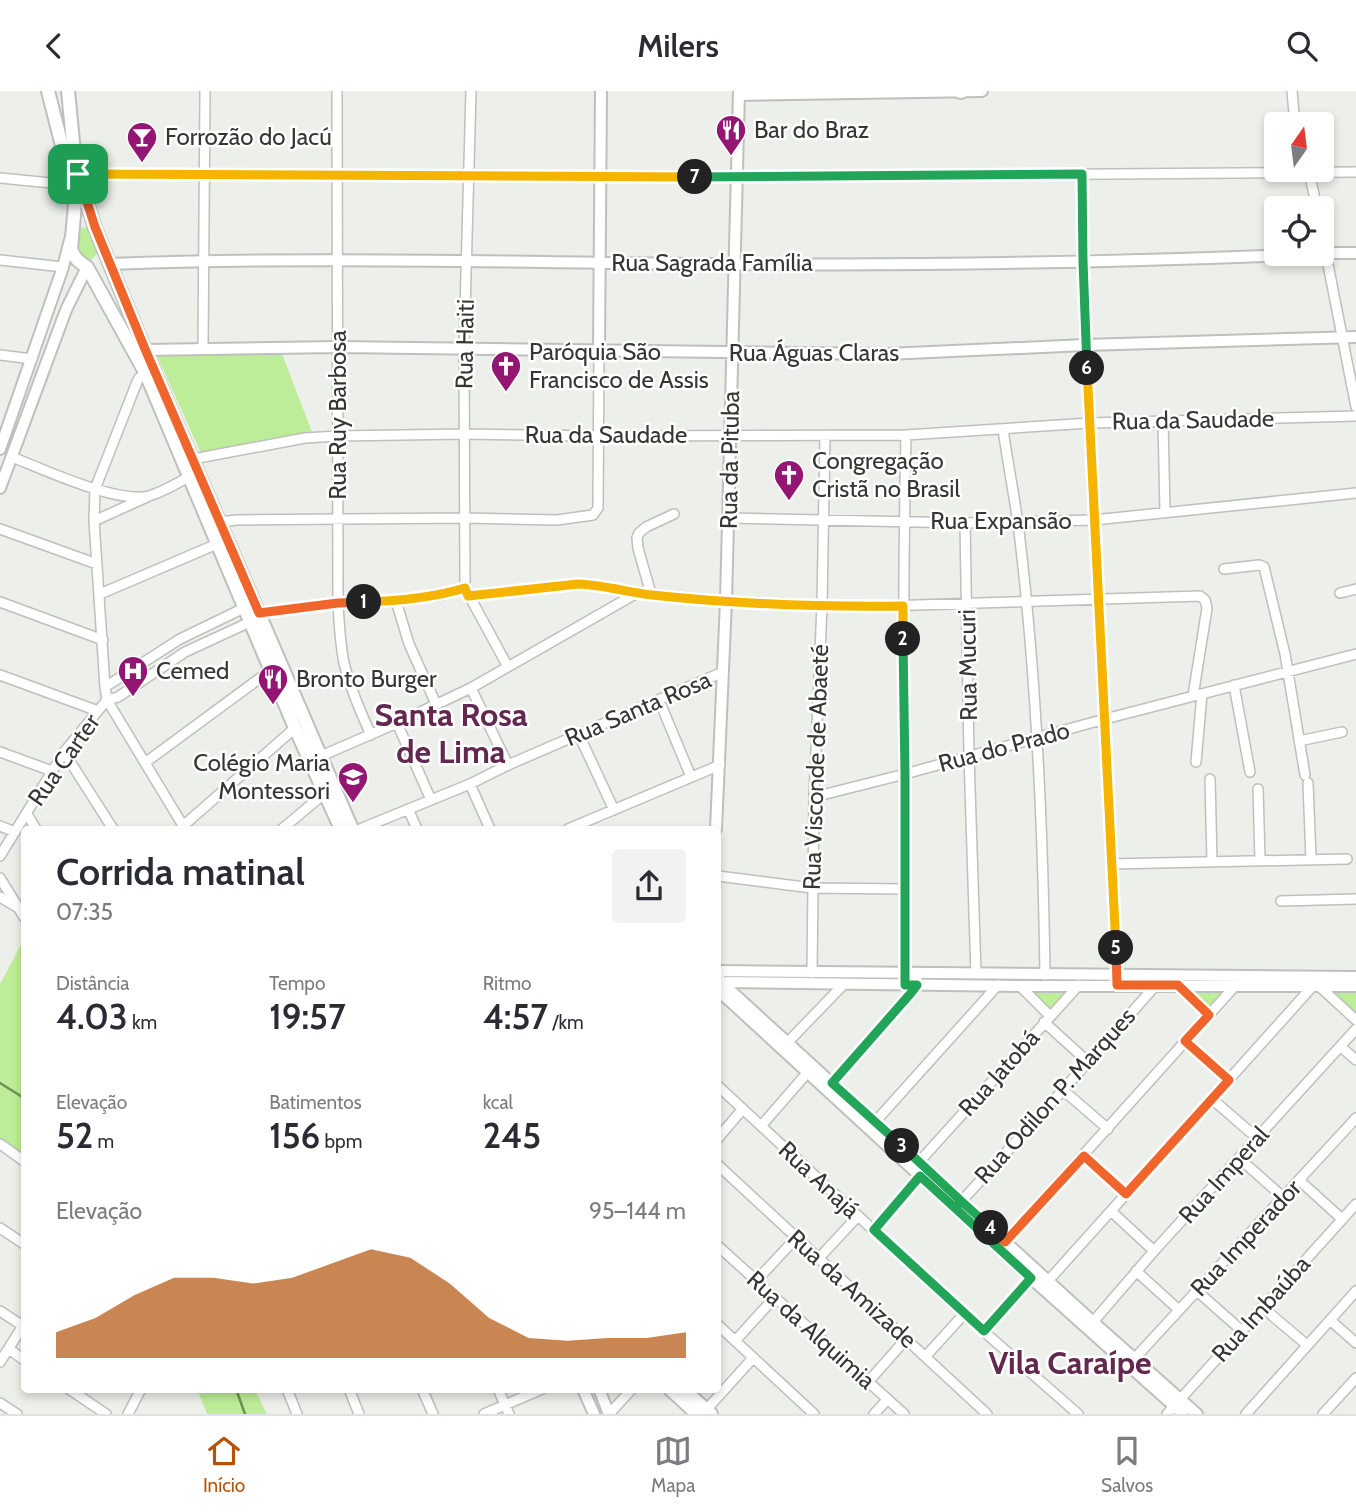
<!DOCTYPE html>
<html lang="pt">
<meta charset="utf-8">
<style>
body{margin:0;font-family:Cabin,sans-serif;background:#f2f2f3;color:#2b2b33;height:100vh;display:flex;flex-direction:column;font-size:26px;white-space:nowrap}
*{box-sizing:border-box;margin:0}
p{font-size:23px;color:#7c7c81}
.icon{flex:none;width:38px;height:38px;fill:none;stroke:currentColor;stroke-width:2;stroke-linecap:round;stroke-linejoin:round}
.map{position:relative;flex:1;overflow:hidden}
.sheet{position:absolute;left:21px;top:735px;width:700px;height:567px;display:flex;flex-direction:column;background:#fff;border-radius:7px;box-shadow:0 4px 10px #0003}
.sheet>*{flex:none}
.needle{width:46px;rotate:14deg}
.buttons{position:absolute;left:1264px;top:21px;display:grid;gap:14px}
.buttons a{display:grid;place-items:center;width:70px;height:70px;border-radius:7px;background:#fff;box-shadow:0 4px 10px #0003;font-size:35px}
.pin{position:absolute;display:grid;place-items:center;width:60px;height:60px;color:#fff;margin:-30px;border-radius:14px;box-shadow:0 4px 10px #0006}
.km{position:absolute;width:35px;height:35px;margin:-18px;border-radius:50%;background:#222;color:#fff;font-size:19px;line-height:35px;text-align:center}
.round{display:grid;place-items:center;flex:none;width:74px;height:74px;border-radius:7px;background:#f2f2f3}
.overview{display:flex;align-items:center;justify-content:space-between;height:119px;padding:0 35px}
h1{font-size:38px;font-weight:600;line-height:52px}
.stats{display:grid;grid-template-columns:repeat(3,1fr);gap:10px;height:119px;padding:7px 35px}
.stats div{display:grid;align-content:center}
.stats b{font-size:35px;font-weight:600}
.stats small{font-size:19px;font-weight:400}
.stats p{font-size:19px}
.chart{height:196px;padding:14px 35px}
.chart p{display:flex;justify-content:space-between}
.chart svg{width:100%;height:126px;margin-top:7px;fill:#b45309;opacity:.7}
header{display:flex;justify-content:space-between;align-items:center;height:91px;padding:0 35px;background:#fff;font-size:32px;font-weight:600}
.tabs{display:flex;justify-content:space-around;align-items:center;height:98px;border-top:2px solid #e1e1e2;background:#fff;font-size:19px;color:#7c7c81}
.tabs a{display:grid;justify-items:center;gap:4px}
.tabs .selected{color:#b45309}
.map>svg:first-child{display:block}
</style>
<header><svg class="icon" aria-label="back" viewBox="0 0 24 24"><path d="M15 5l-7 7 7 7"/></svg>Milers<svg class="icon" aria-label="search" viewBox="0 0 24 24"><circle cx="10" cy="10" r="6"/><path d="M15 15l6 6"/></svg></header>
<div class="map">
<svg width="1356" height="1323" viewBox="0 0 1356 1323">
<rect width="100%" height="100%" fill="#ecefea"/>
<!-- green -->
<path fill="#beed99" d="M86 136 93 139 99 158 97 163 86 173 74 159 79 138Z
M281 260 312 341 201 362 157 265Z
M24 848V1067L0 1049V893Z
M1071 898 1050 919 1030 899Z
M1190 899 1226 900 1209 919Z
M1356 900V925L1329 901Z
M201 1299H255L267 1323H207L199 1303Z"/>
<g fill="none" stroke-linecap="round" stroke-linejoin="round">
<!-- stream -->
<path stroke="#709155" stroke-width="2.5" d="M0 992 24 1007
M236 1298 245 1323"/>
<!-- minor casing -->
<g stroke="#bdc0bb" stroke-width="12">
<path id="minor" d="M337 0 338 512C339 532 340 552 344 572 350 597 360 620 371 644
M471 0 464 257 465 497 508 576
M1292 0 1295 33
M1309 81 1317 117
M78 83 736 86 1356 81
M1082 83 1085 254 1117 889
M0 87 72 94
M1321 138 1356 316
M0 169 63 176
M203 258 205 0
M0 264 32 268
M146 283 139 287 137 291 95 398 94 430 105 596 107 609 185 738
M1163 330 1165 421
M1003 338C1008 375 1016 412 1020 449 1037 593 1043 739 1045 884
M12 366C43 378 117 413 149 405 163 401 177 392 189 386
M193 368 305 347 338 345 464 343 599 345 906 344 1090 332 1356 325
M728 427 965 432 1094 429 1356 402
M94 430 147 406
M219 431 237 429 465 427 557 429 593 424 598 417 599 258
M965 432 969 665 976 883
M0 438 97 473
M1224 478 1259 474 1264 476 1285 563 1305 684
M1340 502 1356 498
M100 503 217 453
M651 503 638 457 637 447 639 442 646 436 674 423
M468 505 578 493 592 494 651 503 726 510 855 516 1200 505 1205 509 1207 517 1193 605
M396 510 409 553 436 613
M0 511 103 549
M259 522 338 512 396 510 442 504 465 497
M0 584 98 620
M1234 594 1250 681
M105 596 180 548 244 517
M471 597 508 674
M107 609 118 606 185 561 250 531
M659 609 691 686
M397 632 431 709
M579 644 614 719
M1299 650 1342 641
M0 661 52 680
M64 661 113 738
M321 665 397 632 471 597 637 502
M146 671 271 579
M1196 671 1202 603
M1210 688 1212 770
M1308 692 1311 768
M470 693 490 738
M1258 698 1260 769
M814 706 905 683 1105 628 1356 563
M408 718 417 738
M27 723 36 738
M0 735 15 741
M183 735 295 637
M282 738 325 702
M360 738 470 693 508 674 723 581
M568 738 720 674
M0 765 64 661 107 609
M1112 773 1347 768
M718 785 812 797 904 798
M0 787 24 826
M0 806 17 816
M1281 810 1356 808
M812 882 814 706 822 514 825 345
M905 888C904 707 902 526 906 344
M1178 894 1209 924
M1020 895 1050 925
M1319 895 1356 929
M1044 931 1087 970
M1185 950 1229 989
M787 952 844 893
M1341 956 1356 969
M832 992 911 903 917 893V889
M718 995 964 1223 1078 1323
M1063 999 1108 1038
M1212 1008 1257 1047
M875 1031 998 894
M761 1035 808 981
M718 1047 742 1019
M0 1053 24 1070
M1084 1065 1126 1103
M1239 1067 1283 1106
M919 1071 1079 894
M718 1074 987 1323
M1299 1089 1342 1128
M958 1114 1063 999 1156 894
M1111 1120 1154 1160
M0 1137 24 1153
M874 1139 920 1085
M1005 1151 1235 895
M718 1155 904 1323
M819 1167 858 1125
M1136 1180 1179 1219
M756 1190 796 1147
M1048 1190 1312 896
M1197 1200 1241 1239
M1262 1216 1307 1254
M0 1220 23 1235
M1330 1229 1356 1252
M1093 1231 1154 1160 1356 938
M718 1234 814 1323
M984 1240 1031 1187
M735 1250 774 1207
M9 1258 24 1269
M926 1265 964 1223
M1135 1267 1356 1027
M0 1271 24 1233
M868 1291 906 1248
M69 1298 106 1323
M287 1298 297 1323
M349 1298 359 1323
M422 1298 433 1323
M498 1298 509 1323
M0 1312 17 1323
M706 1319 753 1267
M128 1323 141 1298
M484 1323 542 1298
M609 1323 632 1298
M874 1323 887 1309
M1167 1323 1356 1113
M1246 1323 1356 1200
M1323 1323 1356 1287"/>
</g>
<!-- tertiary casing -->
<g stroke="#bdc0bb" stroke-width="14">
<path id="tertiary" d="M739 4 982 0
M1321 162H1356
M110 173C318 165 525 172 733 173 926 175 1120 171 1313 163
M599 258 601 0
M145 259 338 256 887 263 1085 254 1356 246
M0 358 63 176 70 149
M0 397 66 219 87 176
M716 738 726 510 739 0
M718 880 1356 886
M718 886 721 891 1093 1231 1197 1323
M718 891 1020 895H1356
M718 899 1031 1187 1183 1323
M583 1298 594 1323
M599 1298 609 1323"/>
</g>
<!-- secondary casing -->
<g stroke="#bdc0bb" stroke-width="16">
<path id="secondary" d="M48 0 72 94 75 113 71 158C74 167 79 171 87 176L146 283 295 637 341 738
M68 0 74 61 78 83 95 137 145 259 352 738
M670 1298 697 1323
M683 1298 711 1323"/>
</g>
<!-- primary casing -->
<g stroke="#bdc0bb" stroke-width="18">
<path id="primary" d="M960 0H961"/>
</g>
<!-- minor -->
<use href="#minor" stroke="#fff" stroke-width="9"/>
<!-- tertiary -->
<use href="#tertiary" stroke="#fff" stroke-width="10"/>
<!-- secondary -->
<use href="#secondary" stroke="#fff" stroke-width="12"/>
<!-- primary -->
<use href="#primary" stroke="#fff" stroke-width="14"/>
</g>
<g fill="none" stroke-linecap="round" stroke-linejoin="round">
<!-- split-1 casing -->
<g stroke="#fff" stroke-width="14">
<path id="split-1" d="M78 83 95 136 145 258 259 522 338 512 364 511"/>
</g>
<!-- split-2 casing -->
<g stroke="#fff" stroke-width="14">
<path id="split-2" d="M364 511C399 510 432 507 465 497L468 505 578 493C603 494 627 501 652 504 735 513 819 516 903 515V548"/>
</g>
<!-- split-3 casing -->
<g stroke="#fff" stroke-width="14">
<path id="split-3" d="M902 1055 832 992 911 902 917 894H905V683L903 548"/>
</g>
<!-- split-4 casing -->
<g stroke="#fff" stroke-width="14">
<path id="split-4" d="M902 1055 961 1110 955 1117 920 1085 874 1139 984 1240 1031 1187 955 1117 961 1110 991 1137"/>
</g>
<!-- split-5 casing -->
<g stroke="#fff" stroke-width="14">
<path id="split-5" d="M991 1137 1005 1151 1084 1065 1126 1103 1229 989 1185 950 1209 924 1178 894H1117L1116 857"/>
</g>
<!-- split-6 casing -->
<g stroke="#fff" stroke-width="14">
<path id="split-6" d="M1087 277 1116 857"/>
</g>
<!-- split-7 casing -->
<g stroke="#fff" stroke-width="14">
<path id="split-7" d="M695 86 1082 83 1083 170 1087 277"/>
</g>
<!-- split-8 casing -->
<g stroke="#fff" stroke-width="14">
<path id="split-8" d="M78 83 695 86"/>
</g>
<!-- split-1 -->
<use href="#split-1" stroke="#f0652b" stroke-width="9"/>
<!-- split-2 -->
<use href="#split-2" stroke="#f5b400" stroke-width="9"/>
<!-- split-3 -->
<use href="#split-3" stroke="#22a559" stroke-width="9"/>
<!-- split-4 -->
<use href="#split-4" stroke="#22a559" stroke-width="9"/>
<!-- split-5 -->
<use href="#split-5" stroke="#f0652b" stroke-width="9"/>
<!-- split-6 -->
<use href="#split-6" stroke="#f5b400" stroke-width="9"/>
<!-- split-7 -->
<use href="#split-7" stroke="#22a559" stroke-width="9"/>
<!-- split-8 -->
<use href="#split-8" stroke="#f5b400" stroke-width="9"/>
</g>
<!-- icons -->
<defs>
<g id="restaurant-pin" transform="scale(1.575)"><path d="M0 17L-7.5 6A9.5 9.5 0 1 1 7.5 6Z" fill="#931772" stroke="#fff"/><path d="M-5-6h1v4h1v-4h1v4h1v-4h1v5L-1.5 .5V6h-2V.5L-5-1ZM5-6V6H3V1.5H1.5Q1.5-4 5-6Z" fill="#fff"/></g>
<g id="bar-pin" transform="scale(1.575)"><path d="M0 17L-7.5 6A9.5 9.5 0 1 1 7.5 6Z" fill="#931772" stroke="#fff"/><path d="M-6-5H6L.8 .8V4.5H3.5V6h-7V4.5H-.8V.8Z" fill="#fff"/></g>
<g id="church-pin" transform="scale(1.575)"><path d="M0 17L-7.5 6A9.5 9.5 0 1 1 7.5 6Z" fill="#931772" stroke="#fff"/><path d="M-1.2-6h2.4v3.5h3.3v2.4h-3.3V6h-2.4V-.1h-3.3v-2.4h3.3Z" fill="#fff"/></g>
<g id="hospital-pin" transform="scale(1.575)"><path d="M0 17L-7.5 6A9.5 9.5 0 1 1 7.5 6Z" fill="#931772" stroke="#fff"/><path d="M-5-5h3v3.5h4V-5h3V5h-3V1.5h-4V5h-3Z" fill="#fff"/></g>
<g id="school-pin" transform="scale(1.575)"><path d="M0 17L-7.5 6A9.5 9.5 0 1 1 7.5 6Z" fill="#931772" stroke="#fff"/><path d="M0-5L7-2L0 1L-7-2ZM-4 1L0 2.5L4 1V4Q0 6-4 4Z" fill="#fff"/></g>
</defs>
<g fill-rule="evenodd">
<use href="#restaurant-pin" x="731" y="39"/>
<use href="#bar-pin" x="142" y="46"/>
<use href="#church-pin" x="506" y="275"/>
<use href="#church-pin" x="789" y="384"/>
<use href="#hospital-pin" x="133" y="580"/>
<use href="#restaurant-pin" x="273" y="588"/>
<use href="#school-pin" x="353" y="686"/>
</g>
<g text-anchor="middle" stroke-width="5" stroke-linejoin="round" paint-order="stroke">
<!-- poi labels -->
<g font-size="24" fill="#363735" stroke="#fff" text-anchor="start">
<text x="754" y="47">Bar do Braz</text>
<text x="165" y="54">Forrozão do Jacú</text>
<text x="529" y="269">Paróquia São<tspan x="529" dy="28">Francisco de Assis</tspan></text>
<text x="812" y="378">Congregação<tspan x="812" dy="28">Cristã no Brasil</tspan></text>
<text x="156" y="588">Cemed</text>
<text x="296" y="596">Bronto Burger</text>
<text x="330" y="680" text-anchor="end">Colégio Maria<tspan x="330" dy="28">Montessori</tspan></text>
</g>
<!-- street labels -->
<g font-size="24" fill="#363735" stroke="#fff">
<text x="712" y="180">Rua Sagrada Família</text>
<text transform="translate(465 253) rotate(-89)" y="8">Rua Haiti</text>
<text x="814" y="270">Rua Águas Claras</text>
<text transform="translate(338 324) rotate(-90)" y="8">Rua Ruy Barbosa</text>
<text transform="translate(1193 329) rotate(-1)" y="8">Rua da Saudade</text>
<text x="606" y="352">Rua da Saudade</text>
<text transform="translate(730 369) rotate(-89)" y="8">Rua da Pituba</text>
<text x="1001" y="438">Rua Expansão</text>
<text transform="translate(968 574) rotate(-91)" y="8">Rua Mucuri</text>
<text transform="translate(638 618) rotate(-23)" y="8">Rua Santa Rosa</text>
<text transform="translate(1004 656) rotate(-15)" y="8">Rua do Prado</text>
<text transform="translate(64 669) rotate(-55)" y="8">Rua Carter</text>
<text transform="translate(816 676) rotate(-88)" y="8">Rua Visconde de Abaeté</text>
<text transform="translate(999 982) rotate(-48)" y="8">Rua Jatobá</text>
<text transform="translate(1055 1005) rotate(-48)" y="8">Rua Odilon P. Marques</text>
<text transform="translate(1224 1084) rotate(-48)" y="8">Rua Imperal</text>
<text transform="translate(819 1089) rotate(43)" y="8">Rua Anajá</text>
<text transform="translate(1246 1147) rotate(-47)" y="8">Rua Imperador</text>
<text transform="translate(852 1198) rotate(42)" y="8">Rua da Amizade</text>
<text transform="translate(1261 1218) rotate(-48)" y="8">Rua Imbaúba</text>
<text transform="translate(811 1239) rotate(42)" y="8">Rua da Alquimia</text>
</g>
<!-- district labels -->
<g font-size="32" font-weight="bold" fill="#63284f" stroke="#fff">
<text x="451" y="635">Santa Rosa<tspan x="451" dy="37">de Lima</tspan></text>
<text x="1070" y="1283">Vila Caraípe</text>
</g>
</g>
</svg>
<div class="buttons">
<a><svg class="needle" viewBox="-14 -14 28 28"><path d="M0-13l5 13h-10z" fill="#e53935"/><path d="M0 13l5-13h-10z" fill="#7c7c81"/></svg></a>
<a><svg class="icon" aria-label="locate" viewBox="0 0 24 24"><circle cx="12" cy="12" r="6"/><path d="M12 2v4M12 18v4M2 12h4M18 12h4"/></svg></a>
</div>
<div class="pin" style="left:78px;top:83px;background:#1e9e55"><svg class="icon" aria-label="arrive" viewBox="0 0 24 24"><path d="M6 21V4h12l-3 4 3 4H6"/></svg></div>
<b class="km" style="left:364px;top:511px">1</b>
<b class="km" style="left:903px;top:548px">2</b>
<b class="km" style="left:902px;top:1055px">3</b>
<b class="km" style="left:991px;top:1137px">4</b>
<b class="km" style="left:1116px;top:857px">5</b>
<b class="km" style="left:1087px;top:277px">6</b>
<b class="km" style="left:695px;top:86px">7</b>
<section class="sheet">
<div class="overview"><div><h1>Corrida matinal</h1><p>07:35</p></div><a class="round"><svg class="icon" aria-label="share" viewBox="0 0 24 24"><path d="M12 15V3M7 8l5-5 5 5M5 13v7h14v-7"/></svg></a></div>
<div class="stats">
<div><p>Distância</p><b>4.03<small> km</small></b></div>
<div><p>Tempo</p><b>19:57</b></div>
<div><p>Ritmo</p><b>4:57<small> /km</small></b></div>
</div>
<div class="stats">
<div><p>Elevação</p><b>52<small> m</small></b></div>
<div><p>Batimentos</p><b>156<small> bpm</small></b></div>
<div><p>kcal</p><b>245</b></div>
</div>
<div class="chart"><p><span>Elevação</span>95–144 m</p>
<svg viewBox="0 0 160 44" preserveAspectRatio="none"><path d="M0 44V35L10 30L20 22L30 16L40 16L50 18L60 16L70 11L80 6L90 9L100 18L110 30L120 37L130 38L140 37L150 37L160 35V44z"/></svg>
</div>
</section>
</div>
<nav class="tabs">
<a class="selected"><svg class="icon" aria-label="home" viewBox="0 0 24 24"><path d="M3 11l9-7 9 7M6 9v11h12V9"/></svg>Início</a>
<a><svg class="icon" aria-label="map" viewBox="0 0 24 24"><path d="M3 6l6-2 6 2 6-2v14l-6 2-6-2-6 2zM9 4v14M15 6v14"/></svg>Mapa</a>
<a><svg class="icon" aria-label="saved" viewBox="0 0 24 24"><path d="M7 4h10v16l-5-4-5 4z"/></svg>Salvos</a>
</nav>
